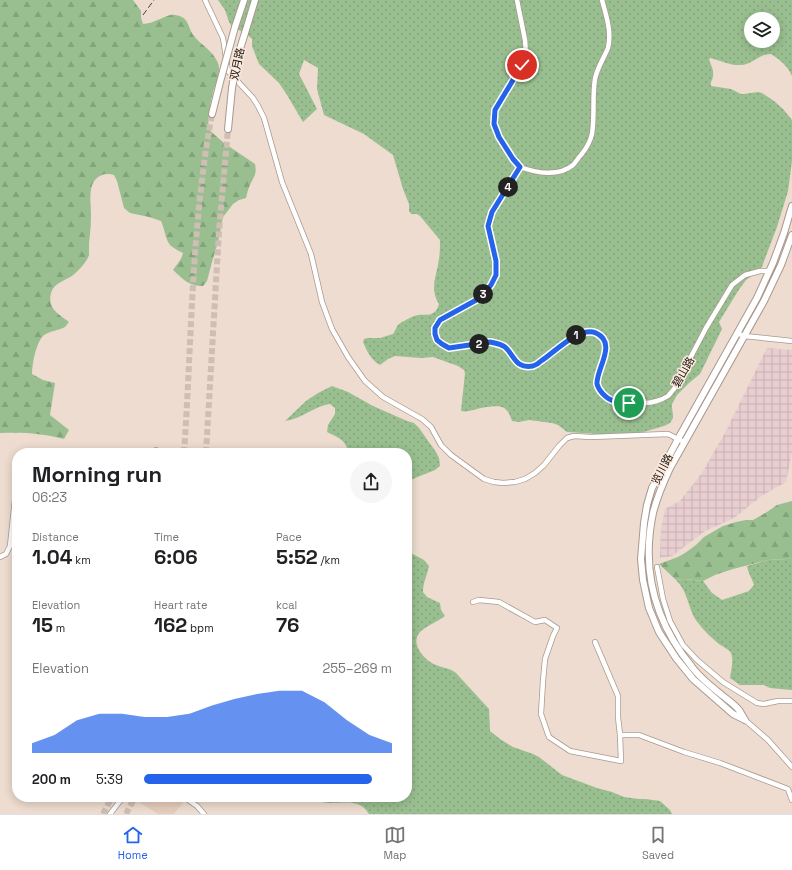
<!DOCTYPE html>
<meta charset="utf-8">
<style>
body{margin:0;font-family:"Space Grotesk","Noto Sans SC",sans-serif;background:#f6f6f6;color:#202124;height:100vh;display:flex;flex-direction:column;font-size:15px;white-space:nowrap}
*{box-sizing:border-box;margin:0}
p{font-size:13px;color:#757577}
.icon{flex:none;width:22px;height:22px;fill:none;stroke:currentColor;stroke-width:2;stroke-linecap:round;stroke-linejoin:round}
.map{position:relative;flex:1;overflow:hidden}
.sheet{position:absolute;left:12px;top:448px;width:400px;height:354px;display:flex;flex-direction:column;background:#fff;border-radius:16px;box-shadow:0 2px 10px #0003}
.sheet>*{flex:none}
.fabs{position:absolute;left:744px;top:12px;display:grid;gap:8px}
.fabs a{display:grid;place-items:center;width:36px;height:36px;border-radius:50%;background:#fff;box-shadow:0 2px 10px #0003;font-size:20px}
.pin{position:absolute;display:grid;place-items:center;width:34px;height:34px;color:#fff;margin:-17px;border:2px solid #fff;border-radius:50%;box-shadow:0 1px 4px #0007}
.km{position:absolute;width:20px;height:20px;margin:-10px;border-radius:50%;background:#222;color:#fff;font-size:11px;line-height:20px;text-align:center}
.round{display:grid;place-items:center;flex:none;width:42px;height:42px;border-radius:21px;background:#f6f6f6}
.summary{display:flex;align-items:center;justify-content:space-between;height:68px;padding:0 20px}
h1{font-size:22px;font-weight:700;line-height:30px}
.figures{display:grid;grid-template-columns:repeat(3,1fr);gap:6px;height:68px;padding:4px 20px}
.figures div{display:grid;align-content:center}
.figures b{font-size:20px;font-weight:700}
.figures small{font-size:11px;font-weight:400}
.figures p{font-size:11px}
.chart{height:112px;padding:8px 20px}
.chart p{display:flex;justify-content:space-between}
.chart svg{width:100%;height:72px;margin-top:4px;fill:#2563eb;opacity:.7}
ul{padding:0 20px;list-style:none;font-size:13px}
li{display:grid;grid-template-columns:64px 48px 1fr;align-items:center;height:30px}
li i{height:10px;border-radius:5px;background:#2563eb}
.menu{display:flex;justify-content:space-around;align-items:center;height:56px;border-top:1px solid #e0e0e0;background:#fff;font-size:11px;color:#757577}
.menu a{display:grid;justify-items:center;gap:2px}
.menu .on{color:#2563eb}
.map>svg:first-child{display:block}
</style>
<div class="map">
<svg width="792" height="814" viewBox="0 0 792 814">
<defs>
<pattern id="industrial-grid" width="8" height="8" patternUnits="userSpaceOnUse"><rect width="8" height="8" fill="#e8ced1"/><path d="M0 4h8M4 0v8" fill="none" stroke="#c7b0b3"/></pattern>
<pattern id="grass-dots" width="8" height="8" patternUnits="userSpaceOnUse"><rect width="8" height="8" fill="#99bf90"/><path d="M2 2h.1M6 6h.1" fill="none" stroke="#83a37b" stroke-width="1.8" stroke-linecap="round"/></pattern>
<pattern id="forest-firs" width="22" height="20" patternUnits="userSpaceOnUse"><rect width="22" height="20" fill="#99bf90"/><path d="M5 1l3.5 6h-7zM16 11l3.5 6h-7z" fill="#83a37b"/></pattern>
</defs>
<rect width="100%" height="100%" fill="#eddccf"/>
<!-- built -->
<path fill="#e5cdbc" d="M136 797H177L185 800 174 814H158L134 799Z"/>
<!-- industrial -->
<path fill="url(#industrial-grid)" d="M767 348 792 350V452L786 482 763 495 734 518 705 531 672 556 660 558 661 529 665 509 680 501 702 473 726 431Z"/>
<!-- grass -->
<path fill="url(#grass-dots)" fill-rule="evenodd" d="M218 0H792V76C788 66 780 60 771 54 760 53 752 65 741 65 730 66 720 60 710 58L709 60C711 65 714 70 713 76 713 80 710 81 711 86L731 89 741 94H744L758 92 762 93 774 101 783 109 792 120V161L788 191 777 227 761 269 746 280 738 291 719 322 722 329 700 374 689 383 677 395 672 404V408L673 415V418L670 423 664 426 640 433 614 435 567 432 558 425 552 423 529 420 519 422 512 421C510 416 509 411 504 408 499 404 480 408 473 410 469 411 465 412 461 411L465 373 464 370 458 366 433 357 421 358 395 356 388 359 380 365C371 360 367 351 363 342L364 339 367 338H380L393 334C395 331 396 328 398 325 400 323 409 318 412 317 423 311 434 321 439 304 429 289 437 275 439 259 440 253 440 246 440 240L420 216 417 214H411L409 211V204L403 189 393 155 364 134 324 115 317 89 318 68 304 60 299 74 317 109 303 122 287 95 279 83 259 64 252 46V39L250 37 231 25 229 22 225 10ZM751 19H773V41H751Z
M332 386 348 392 373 406 407 421 414 423 419 428 436 452 439 458 440 466 435 470 415 478 407 482V453H348C347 440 337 437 327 432L328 425 335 414V408L330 404C314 406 302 419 285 421L306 401 318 393Z
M407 551 424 560 429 566C427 576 423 582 423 592L427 597 440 603 441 610 445 616C437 622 428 625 421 631 408 643 425 661 436 665 445 669 448 667 456 673L489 709 490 731 500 739 513 747 533 754 539 757 562 775 597 788 612 792 624 797 639 799H646L660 801 670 810 672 814H369C360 799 346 803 331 803 325 803 319 801 312 800L311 797H407Z
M792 558V690L770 688 764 685H740L730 678C731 671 734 660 731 653 729 649 723 647 719 644 712 638 704 631 699 624 687 610 690 594 676 580L684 579 703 581 712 593 722 600 749 591 754 585C752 578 748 573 747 566L768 560 788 559Z"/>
<!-- forest -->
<path fill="url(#forest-firs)" d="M0 0H133L141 11V18L143 24C148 23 151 23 155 21 162 19 168 14 175 15 190 17 187 27 194 36 201 45 212 50 217 61 223 72 214 85 212 96 209 107 209 118 208 129L224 143 255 164C257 175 254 176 250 185 248 189 247 194 246 198L239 200 233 204 223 217 218 242 212 262 207 281 203 286C188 286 183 279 173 270 177 264 181 261 183 253 179 251 175 249 171 246 165 240 165 229 161 221L149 217 130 213 124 208 117 181 114 175C107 173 100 174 95 180 88 188 91 206 91 215 91 225 90 234 89 243 89 247 89 251 89 255 87 262 77 272 72 276 64 281 54 283 51 293 47 309 59 314 69 322 67 324 66 326 65 327 60 330 50 331 44 335 36 342 32 364 32 374L43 380 55 383 50 415 69 430 64 439C41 433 23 432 0 433Z
M792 501V558L788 559 768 560 733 569 715 575 703 581 684 579 676 580 659 564 678 557 685 553 696 545 704 537 723 526 736 522 746 520H753L767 512 777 505Z"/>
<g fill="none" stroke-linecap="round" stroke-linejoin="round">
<!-- secondary-tunnel -->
<path stroke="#cebeb3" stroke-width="6" stroke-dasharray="6 3" stroke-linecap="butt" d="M184 453C192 340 191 226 212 114
M206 453 219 231 228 129
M103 814 112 797
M126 814 135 797"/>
<!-- street casing -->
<g stroke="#aa998e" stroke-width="6">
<path id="street" d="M205 0 223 38 228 71 253 98 258 106 264 118 282 182 311 254 322 302 332 329 348 357 365 381 383 397 422 419 431 427 441 445 451 455 484 479 494 482 503 483 515 482 525 479 535 473 544 465 559 446 567 438 574 436 591 437 668 434 684 442
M517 0 525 40 526 54 522 65 495 110 494 124 499 137 513 159 520 167
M602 0C606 15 612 32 608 48 604 58 597 68 595 79 592 97 595 116 592 134 590 142 586 149 581 155 578 158 576 162 573 165 559 177 536 173 520 167L492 212 488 226 496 261V275L491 285 480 298 441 320 435 328V334L437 339 442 345 449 348 490 342C495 343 501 343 505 347 515 356 514 369 533 366 536 365 540 362 543 360 553 353 575 332 586 331 588 331 593 332 595 333 597 334 598 335 600 336 616 349 595 369 598 385 601 403 630 404 645 403 652 403 662 400 668 396 670 394 672 391 674 389L706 328 732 285 745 275 760 271H769
M737 333 744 336 792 341
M156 450V453
M0 557 6 554 10 546 15 499 17 497
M657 567 663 599 670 621 683 645 697 660 723 682 757 703 764 704 778 701H792
M473 602 479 600 499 602 535 622 545 620 557 628 553 636 545 659 543 681 541 714 549 737 570 751 621 761 620 735 618 717V696L595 642
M745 720 768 740 792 767
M620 735H639L684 752 720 763 788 789 792 800
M184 797 197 806 204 814
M110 814 123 797"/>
</g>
<!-- secondary casing -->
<g stroke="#aa998e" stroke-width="8">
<path id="secondary" d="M235 27 244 0
M245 33 255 0
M212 114 220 82
M228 129 232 88
M745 720 733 714 693 679 676 658 659 632 649 608 643 580 641 559 644 523 647 505 652 488 678 439 757 298 773 263 784 233 792 206
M745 720C743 717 741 713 739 710 734 704 728 700 723 696 712 687 700 678 692 667 655 622 641 570 653 513 657 497 663 483 670 468L764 301 781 265 792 235"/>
</g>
<!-- street -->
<use href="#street" stroke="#fff" stroke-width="4.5"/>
<!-- secondary -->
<use href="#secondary" stroke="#fff" stroke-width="6"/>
<!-- rail -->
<path stroke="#49403a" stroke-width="1" stroke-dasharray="6 3" stroke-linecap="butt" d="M143 15 154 0"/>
<!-- secondary-bridge casing -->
<g stroke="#aa998e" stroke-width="8" stroke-linecap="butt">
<path id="secondary-bridge" d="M220 82 235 27
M232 88 238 55 245 33"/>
</g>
<!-- secondary-bridge -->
<use href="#secondary-bridge" stroke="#fff" stroke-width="6"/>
</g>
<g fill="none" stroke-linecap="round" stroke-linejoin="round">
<!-- route casing -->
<g stroke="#fff" stroke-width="8">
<path id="route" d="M522 65 495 110 494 124 499 137 513 159 520 167 492 212 488 226 496 261V275L491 285 480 298 440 320 435 328V334L437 340 442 344 449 348 490 342C495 343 501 344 505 347 515 356 515 369 533 366 536 365 539 363 541 361 555 352 579 326 596 333 618 343 596 369 597 384 598 388 601 392 603 394 606 397 610 400 614 401 618 402 624 402 629 403"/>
</g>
<!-- route -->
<use href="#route" stroke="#2563eb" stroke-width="5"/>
</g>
<g text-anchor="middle" stroke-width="3" stroke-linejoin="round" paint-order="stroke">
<!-- street labels -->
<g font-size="11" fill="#1e1713" stroke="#fbe9dc">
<text transform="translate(237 64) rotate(-78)" y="4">双月路</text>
<text transform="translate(683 372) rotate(-61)" y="4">碧山路</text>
<text transform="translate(662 469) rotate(-63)" y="4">览川路</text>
</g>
</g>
</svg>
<div class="fabs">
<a><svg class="icon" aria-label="layers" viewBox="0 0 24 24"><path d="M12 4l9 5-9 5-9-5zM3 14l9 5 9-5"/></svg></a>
</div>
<div class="pin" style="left:629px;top:403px;background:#1e9e55"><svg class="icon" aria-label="arrive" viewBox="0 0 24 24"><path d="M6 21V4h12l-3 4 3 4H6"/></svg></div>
<div class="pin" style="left:522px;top:65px;background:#d93025"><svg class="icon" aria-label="check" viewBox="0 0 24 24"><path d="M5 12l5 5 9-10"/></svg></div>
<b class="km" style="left:576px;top:335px">1</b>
<b class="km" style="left:479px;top:344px">2</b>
<b class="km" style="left:483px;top:294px">3</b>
<b class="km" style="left:508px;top:187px">4</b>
<section class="sheet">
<div class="summary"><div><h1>Morning run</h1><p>06:23</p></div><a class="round"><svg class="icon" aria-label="share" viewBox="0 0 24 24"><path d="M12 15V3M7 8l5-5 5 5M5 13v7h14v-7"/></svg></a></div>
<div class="figures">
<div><p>Distance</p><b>1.04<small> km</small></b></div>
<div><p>Time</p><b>6:06</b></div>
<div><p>Pace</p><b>5:52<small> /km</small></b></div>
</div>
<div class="figures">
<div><p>Elevation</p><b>15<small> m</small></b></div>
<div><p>Heart rate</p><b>162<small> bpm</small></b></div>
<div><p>kcal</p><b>76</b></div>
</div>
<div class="chart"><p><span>Elevation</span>255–269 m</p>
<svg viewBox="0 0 160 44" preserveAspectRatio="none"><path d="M0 44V38L10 33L20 24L30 20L40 20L50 22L60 22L70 20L80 15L90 11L100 8L110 6L120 6L130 13L140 24L150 33L160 38V44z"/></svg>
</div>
<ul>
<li><b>200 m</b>5:39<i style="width:92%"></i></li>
</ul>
</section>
</div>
<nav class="menu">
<a class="on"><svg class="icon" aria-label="home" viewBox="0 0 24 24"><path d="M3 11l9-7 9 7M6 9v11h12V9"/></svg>Home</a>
<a><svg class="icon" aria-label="map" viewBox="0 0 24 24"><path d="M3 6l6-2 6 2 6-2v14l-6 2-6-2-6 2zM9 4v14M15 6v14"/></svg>Map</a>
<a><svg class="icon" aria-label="saved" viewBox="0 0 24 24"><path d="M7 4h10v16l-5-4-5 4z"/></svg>Saved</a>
</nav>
